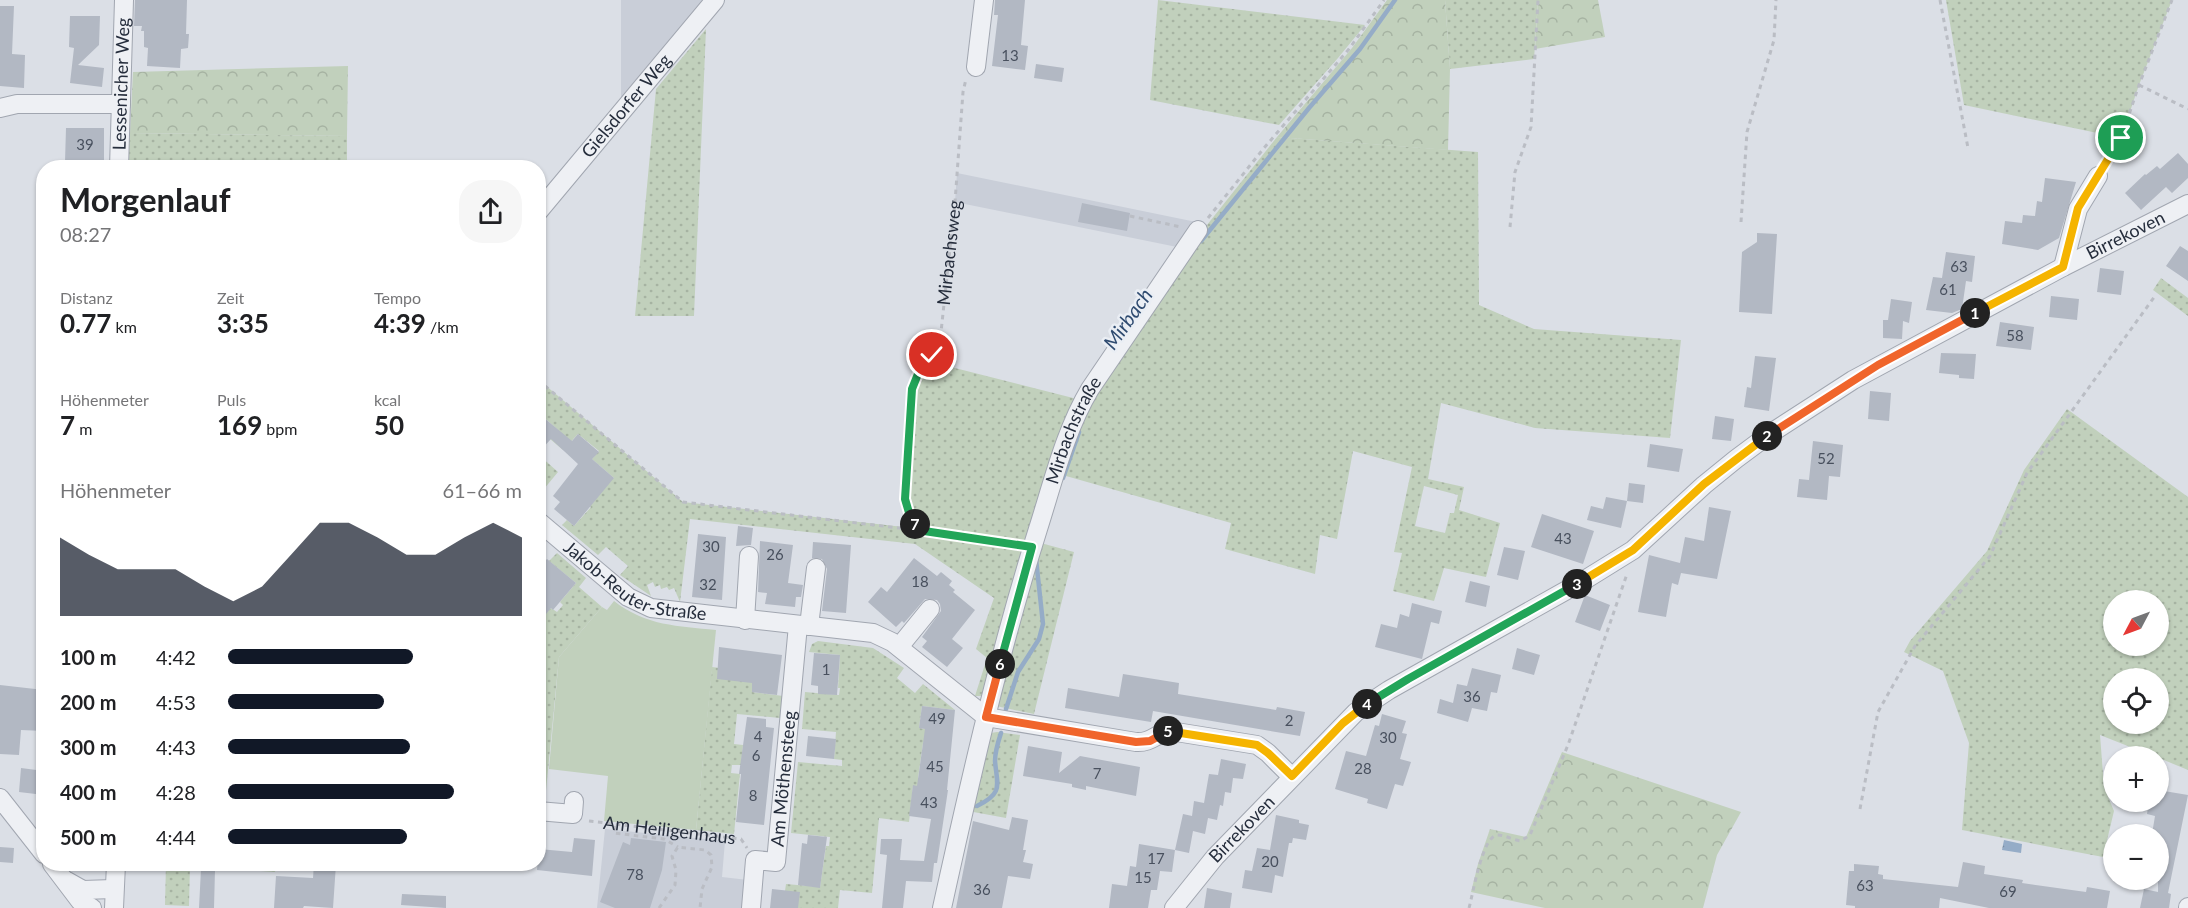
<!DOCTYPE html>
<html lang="de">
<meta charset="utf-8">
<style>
body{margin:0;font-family:Lato,sans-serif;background:#f6f6f6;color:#202124;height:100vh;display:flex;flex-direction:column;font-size:22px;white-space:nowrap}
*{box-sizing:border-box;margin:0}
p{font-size:20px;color:#757577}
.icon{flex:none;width:33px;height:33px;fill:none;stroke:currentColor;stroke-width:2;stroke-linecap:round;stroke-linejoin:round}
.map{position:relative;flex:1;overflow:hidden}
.sheet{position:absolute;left:36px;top:160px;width:510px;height:711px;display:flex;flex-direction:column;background:#fff;border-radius:24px;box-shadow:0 2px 4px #0004}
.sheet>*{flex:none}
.needle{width:39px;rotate:229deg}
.tools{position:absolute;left:2103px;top:590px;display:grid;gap:12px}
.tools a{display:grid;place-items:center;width:66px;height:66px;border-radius:50%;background:#fff;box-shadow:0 2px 4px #0004;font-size:30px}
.pin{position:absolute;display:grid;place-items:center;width:51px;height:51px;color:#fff;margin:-26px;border:3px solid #fff;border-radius:50%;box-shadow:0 2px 6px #0007}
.km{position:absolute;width:30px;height:30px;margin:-15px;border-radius:50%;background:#222;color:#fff;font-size:16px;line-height:30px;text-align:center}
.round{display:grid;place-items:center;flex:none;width:63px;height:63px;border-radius:24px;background:#f6f6f6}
.head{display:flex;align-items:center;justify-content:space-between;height:102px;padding:0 24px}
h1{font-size:33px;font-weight:700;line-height:45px}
.figures{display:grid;grid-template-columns:repeat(3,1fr);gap:9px;height:102px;padding:6px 24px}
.figures div{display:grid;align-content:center}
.figures b{font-size:26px;font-weight:700}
.figures small{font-size:16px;font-weight:400}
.figures p{font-size:16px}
.chart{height:168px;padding:12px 24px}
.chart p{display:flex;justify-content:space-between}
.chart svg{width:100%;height:108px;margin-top:6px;fill:#111827;opacity:.7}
ul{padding:0 24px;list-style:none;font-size:20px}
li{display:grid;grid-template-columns:96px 72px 1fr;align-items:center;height:45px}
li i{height:15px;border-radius:8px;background:#111827}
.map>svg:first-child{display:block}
</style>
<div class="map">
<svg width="2188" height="908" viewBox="0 0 2188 908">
<defs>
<pattern id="grass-dots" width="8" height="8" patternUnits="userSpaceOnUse" patternTransform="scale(1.5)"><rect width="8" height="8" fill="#c1d0bc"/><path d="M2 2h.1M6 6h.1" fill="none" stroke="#a6b3a2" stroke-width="1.8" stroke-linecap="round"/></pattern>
<pattern id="forest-crowns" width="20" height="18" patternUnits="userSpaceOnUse" patternTransform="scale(1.5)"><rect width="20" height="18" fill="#c1d0bc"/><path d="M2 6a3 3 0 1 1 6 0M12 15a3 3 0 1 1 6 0" fill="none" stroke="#a6b3a2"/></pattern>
<pattern id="water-ripples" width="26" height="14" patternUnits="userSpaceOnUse" patternTransform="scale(1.5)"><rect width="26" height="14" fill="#95acc7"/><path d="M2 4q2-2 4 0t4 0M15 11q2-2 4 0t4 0" fill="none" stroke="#798ca3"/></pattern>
</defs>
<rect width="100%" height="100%" fill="#dbdfe6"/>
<!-- built -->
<path fill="#c9ced8" d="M621 0H706L621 98Z
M957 173 1201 223 1182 248 955 202Z
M605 829 725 841 722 877 748 880 745 908H597Z"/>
<!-- grass -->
<path fill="url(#grass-dots)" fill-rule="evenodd" d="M1158 0 1365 25 1338 58 1279 125 1150 100Z
M1445 0H1538L1534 59 1450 69Z
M1946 0H2172L2139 85 2121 138 1964 105Z
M706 29 694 316H635L656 89Z
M130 133 347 136V168H126Z
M1277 137 1478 152 1479 305 1534 329 1681 340 1670 438 1535 428 1441 403 1428 479 1464 487 1459 510 1500 523 1486 577 1444 568 1434 601 1393 591 1402 553 1394 552 1412 467 1353 451 1337 539 1320 535 1315 574 1225 549 1231 523 1059 474 1084 404 1199 235ZM1424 486 1458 495 1454 513H1450L1445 533 1415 526Z
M2161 278 2188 298V316L2153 290Z
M947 366 1081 400 982 696H975L987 658 976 649 994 598 915 544 690 519 680 602 674 588 669 590 667 587 661 589 660 585 655 587 653 582 647 585 651 596 620 575 628 566 606 547 598 555 562 525 567 520 574 526 591 507 571 490 614 478 592 459 599 451 578 434 563 450 550 439 558 430 539 413 538 379 683 502 930 530 918 522 910 504 917 380Z
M2067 409 2188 497V770L2159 758 2158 756H2153L2100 735 2104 787 2114 811 2103 857 1962 830 1969 743 1943 671 1904 652 1910 641 1987 551 2024 470ZM2114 600H2158V645H2114ZM2114 678H2158V723H2114Z
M539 455 558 472 539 495V470L542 466 539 463Z
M1037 542 1074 552 1034 714 996 706Z
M557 553 586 578 579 587 602 607 559 657 545 801 539 800V619L551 608 557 612 563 605 560 602 576 583 549 561Z
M818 641 873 648 904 668 897 678 915 693 923 684 955 710 922 706 919 728 932 730 923 743 918 778 925 779 924 787 913 786 909 822 879 818 872 893 840 890 838 908H798L785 891 786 884 820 887 826 846H829L830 837 791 833 798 762 842 766V760L834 759 836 732 802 729 805 692 839 695 840 688H838L840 655 809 652 812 644Z
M712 667 754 672 752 692 783 696 780 718 737 714 734 744 743 745 741 765H732L731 773 740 774 734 834 696 830Z
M997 732 1020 735 1006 818 968 811 991 733Z
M166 864H190L189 906 165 905Z
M216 864H276L275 872 216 868Z"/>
<!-- forest -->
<path fill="url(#forest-crowns)" d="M1387 0H1445L1450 69 1448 150 1277 137 1352 48Z
M1538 0H1598L1605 37 1535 49Z
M348 66 347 136 130 133 133 72Z
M1562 752 1741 812 1717 855 1703 908H1545L1471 892 1478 864 1490 829 1526 837Z"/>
<!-- park -->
<path fill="#c1d0bc" d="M614 601C646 626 678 626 716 630L696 830 604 821 608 776 549 769 559 657 602 607 607 610Z"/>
<!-- water -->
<path fill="url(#water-ripples)" d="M2004 840 2022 844 2021 853 2002 850Z"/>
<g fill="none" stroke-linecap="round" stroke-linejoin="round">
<!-- stream -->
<path stroke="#95acc7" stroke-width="4.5" d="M1201 241 1309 108 1360 49 1395 0
M1063 478 1079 432
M1006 709 1018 672 1039 639 1043 624 1036 559
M977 806C1004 793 997 785 995 761 995 752 998 742 1001 733"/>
</g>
<!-- building -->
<path fill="#b2b8c3" d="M135 0H187L186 34H189L188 48 181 49 180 68 147 66 148 48 144 47V31H141L142 26H134Z
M995 0H1025L1021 45 1028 46 1025 70 992 66 998 15H994Z
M0 6H14L12 54 25 55 24 88 0 86Z
M70 16H100L99 45 78 65 104 68 102 87 70 83 74 48 69 47Z
M1036 64 1064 68 1062 82 1034 78Z
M66 128H104V163L65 162Z
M2178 153 2188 164V178L2172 193 2166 187 2141 210 2125 193 2145 174 2146 175 2157 166 2160 169Z
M2045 178 2076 182 2059 238 2038 250 2002 244 2005 221 2022 223 2023 215 2035 216 2037 201 2042 202Z
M1082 203 1130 213 1127 231 1078 222Z
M1757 233 1777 234 1772 314 1739 312 1742 252 1757 242Z
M2180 246 2188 251V281L2166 266Z
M1946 252 1975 256 1972 282 1966 281 1962 309 1952 313 1926 310 1933 277 1942 278Z
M2100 268 2124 271 2121 295 2097 292Z
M2051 296 2079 299 2077 320 2049 317Z
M1891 299 1912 302 1909 323 1903 321 1902 339 1883 338V320H1888Z
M2000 322 2034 327 2031 350 1996 346Z
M1941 353 1976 354 1974 379 1959 378V375L1939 373Z
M1755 356 1776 358 1769 411 1744 407 1747 387 1751 388Z
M1870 391 1891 393 1889 421 1868 419Z
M538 413 572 441 578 434 599 452 592 459 614 478 574 526 554 509 560 502 553 496 578 464 551 439 538 453Z
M1715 416 1734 419 1731 441 1712 439Z
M1813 441 1843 445 1840 477 1829 476 1827 500 1797 497 1799 479 1809 480Z
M1650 444 1683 449 1679 472 1647 467Z
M1629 483 1645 485 1643 503 1627 501Z
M1606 497 1627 501 1621 528 1587 520 1591 506 1603 509Z
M1709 507 1731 511 1717 579 1681 573 1678 585 1672 583 1666 617 1638 612 1649 555 1680 563 1685 537 1704 541Z
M1542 514 1594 531 1583 564 1531 547Z
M738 526 753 528 751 545 736 546Z
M698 534 726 537 722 600 692 597Z
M760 541 793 545 788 583 803 585 801 597H796L795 607 765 604 767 593 758 592Z
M813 542 851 545 846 613 822 611 827 569 822 559 812 558Z
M1504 547 1525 551 1518 580 1497 575Z
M914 558 937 576 941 572 952 581 949 585 955 590 953 592 975 610 952 639 963 648 947 667 922 647 927 641 922 637 941 611 940 604 937 600 925 599 904 623 902 621 896 627 868 602 881 587 887 592Z
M547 559 576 583 553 610 551 608 546 614 538 608V569Z
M1470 581 1490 586 1486 607 1465 602Z
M1585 595 1610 605 1600 631 1575 622Z
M1412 603 1442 611 1439 624 1431 622 1422 659 1375 647 1381 624 1397 628 1400 614 1409 617Z
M719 647 782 655 777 695 752 692V683L717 679Z
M1517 648 1540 655 1534 675 1512 669Z
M814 653 840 655 837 695 818 694V686L811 685Z
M1472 668 1501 675 1497 693 1491 692 1487 711 1472 708 1468 722 1437 713 1440 699 1453 703 1457 684 1467 686Z
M1123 674 1179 683 1178 694 1276 710 1277 707 1305 712 1300 736 1153 711 1151 722 1065 708 1068 688 1119 697Z
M0 685 44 690V731L21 730 19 755 0 754Z
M922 706 955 710 947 790H948L937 863H934L932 882 906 881 903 908H882L887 855 880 854 881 839H902L900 860 924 861 931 819 909 816 913 785 917 786 919 772 925 729 919 728Z
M1382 714 1406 721 1402 733 1407 734 1400 759 1411 762 1403 786 1395 784 1387 809 1367 803 1368 799 1335 789 1346 751 1366 756 1375 725 1379 726Z
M747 717 766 719V727L774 728 764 825 736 822 741 774H739Z
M808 736 836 739 834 759 806 756Z
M1028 746 1062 752 1059 773 1080 756 1140 767 1136 796 1086 786V790L1072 787V784L1023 776Z
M1221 759 1246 764 1243 779 1233 778 1231 793 1225 792 1223 806 1220 805 1217 820 1208 818 1205 834 1193 831 1189 853 1175 850 1172 872 1160 871 1157 890H1151L1148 908H1109L1112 884 1127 886 1130 866 1136 867 1139 844 1175 850 1183 814 1192 816 1194 801 1204 803 1209 774 1218 775Z
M21 768 44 771V795L19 792Z
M2158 790 2188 795 2168 893 2171 894 2169 908H2140L2144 889 2158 892V834H2152L2155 816 2147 814 2149 801H2158Z
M1276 815 1299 820V823L1309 825 1306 840 1293 838 1292 843H1289L1283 877 1275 875 1272 893 1242 888 1245 870 1252 871 1257 848 1270 850Z
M1012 817 1028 820 1023 850H1026L1023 862 1033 864 1030 879 1008 876 1002 908H956L973 821 1009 830Z
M808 835 827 837 820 888 798 885 802 843 807 844Z
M574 838 595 840 592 876 537 870 539 849 572 852Z
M631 838 666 842 662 870 650 908H615L600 902 623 842 630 845Z
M0 847 14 848 13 863 0 862Z
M1963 862 1985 866 1984 874 2023 880 2022 883 2086 892 2087 887 2110 891 2107 908H1989L1940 898 1939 908H1855V906L1846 905 1849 871H1854V864L1879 866 1878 874 1883 875V879L1958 887Z
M314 864H336L333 908 304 906 303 908H274L276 876 313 878Z
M201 869 215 870 214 908H199Z
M1207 888 1232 893 1230 908H1204Z
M772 889 800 892 798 908H770Z
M402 894 446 896V908L401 905Z"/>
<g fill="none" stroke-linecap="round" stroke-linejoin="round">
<!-- minor casing -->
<g stroke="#a1a6b0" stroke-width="20">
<g id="minor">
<path d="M976 67 984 0"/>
<path d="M0 108 17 104H121"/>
<path id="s3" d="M119 168 124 0"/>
<path id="s4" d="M538 212 715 0"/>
<path d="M2063 267 2078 209 2098 176"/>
<path id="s5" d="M538 521 628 597 651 608 873 633 892 642 986 717 1136 742C1152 743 1156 733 1170 731L1257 745 1268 753 1291 776"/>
<path d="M745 620 749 556"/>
<path d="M809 626 816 568"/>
<path d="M899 647 930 609"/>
<path d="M0 798 44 854"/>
<path d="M538 811 573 814 574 801"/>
<path d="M52 864 80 901 92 908"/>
<path d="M67 881 83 890 113 889"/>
<path d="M114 908 116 864"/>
<path id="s6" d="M751 908 755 860 776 862 798 625"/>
<path id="s7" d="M942 908C970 781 999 653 1038 529 1053 482 1065 431 1090 389L1198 230"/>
<path id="s8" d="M1174 908 1215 857 1356 712 1389 690 1583 581 1633 550 1704 485 1736 459 1771 433 1853 380 2063 267 2188 204"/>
<path d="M2188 908V907"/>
</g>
</g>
<!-- path -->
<g stroke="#babdc4" stroke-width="3" stroke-dasharray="4.5 4.5" stroke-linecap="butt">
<path d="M1940 0 1968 148"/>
<path d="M2139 85 2188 109"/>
<path d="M2107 162 2121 138 2139 85 2172 0"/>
<path d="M1130 216 1181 227"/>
<path d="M1208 218 1264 148 1349 49 1384 0"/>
<path d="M1741 222 1747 132 1774 40 1776 0"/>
<path d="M1510 227 1515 172 1531 127 1538 0"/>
<path d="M538 380 683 502 924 531 1016 545"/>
<path id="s1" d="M924 530C912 522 907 513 905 499L912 389C917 367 937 354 941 332L955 202 963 92 966 79"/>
<path d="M1860 809 1878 712 1915 646 1990 556 2027 473 2155 296"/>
<path id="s2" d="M589 821 741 839 747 848"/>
<path d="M615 826 614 833 664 839 678 847"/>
<path d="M659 908 675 885 676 870 672 856 678 847 705 850 711 855 712 867 702 889 700 908"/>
<path d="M1469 908C1473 894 1482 837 1497 835 1505 835 1513 840 1521 841L1530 835 1568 745 1627 574"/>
</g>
<!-- minor -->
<use href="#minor" stroke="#eef0f4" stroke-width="18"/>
</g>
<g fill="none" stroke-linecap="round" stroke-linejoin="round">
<!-- split-1 casing -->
<g stroke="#fff" stroke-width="12">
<path id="split-1" d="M1975 313 2063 267 2078 208 2121 138"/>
</g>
<!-- split-2 casing -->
<g stroke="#fff" stroke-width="12">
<path id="split-2" d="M1767 436 1878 365 1975 313"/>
</g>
<!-- split-3 casing -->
<g stroke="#fff" stroke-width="12">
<path id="split-3" d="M1577 584 1633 550 1704 484 1767 436"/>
</g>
<!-- split-4 casing -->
<g stroke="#fff" stroke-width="12">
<path id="split-4" d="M1367 704 1408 679 1577 584"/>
</g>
<!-- split-5 casing -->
<g stroke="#fff" stroke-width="12">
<path id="split-5" d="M1168 731 1257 745 1268 753 1292 776 1343 723 1367 704"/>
</g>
<!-- split-6 casing -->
<g stroke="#fff" stroke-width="12">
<path id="split-6" d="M1000 664 986 717 1136 742 1150 741 1168 731"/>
</g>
<!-- split-7 casing -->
<g stroke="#fff" stroke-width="12">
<path id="split-7" d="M915 524 924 531 1032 547 1000 664"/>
</g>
<!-- split-8 casing -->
<g stroke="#fff" stroke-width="12">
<path id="split-8" d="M915 524 910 516 905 499 912 389 918 374 932 355"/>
</g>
<!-- split-1 -->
<use href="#split-1" stroke="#f5b400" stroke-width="8"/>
<!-- split-2 -->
<use href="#split-2" stroke="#f0652b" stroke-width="8"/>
<!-- split-3 -->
<use href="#split-3" stroke="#f5b400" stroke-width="8"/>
<!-- split-4 -->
<use href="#split-4" stroke="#22a559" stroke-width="8"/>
<!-- split-5 -->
<use href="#split-5" stroke="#f5b400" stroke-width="8"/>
<!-- split-6 -->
<use href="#split-6" stroke="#f0652b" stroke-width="8"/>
<!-- split-7 -->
<use href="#split-7" stroke="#22a559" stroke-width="8"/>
<!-- split-8 -->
<use href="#split-8" stroke="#22a559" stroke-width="8"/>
</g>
<g text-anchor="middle" stroke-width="5" stroke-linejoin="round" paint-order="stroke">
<!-- number labels -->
<g font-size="15" fill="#48505e">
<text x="1010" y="61">13</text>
<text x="85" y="150">39</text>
<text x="1959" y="272">63</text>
<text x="1948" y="295">61</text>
<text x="2015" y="341">58</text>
<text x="1826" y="464">52</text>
<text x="1563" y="544">43</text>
<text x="711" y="552">30</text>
<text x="775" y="560">26</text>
<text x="920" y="587">18</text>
<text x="708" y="590">32</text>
<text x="826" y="675">1</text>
<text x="1472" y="702">36</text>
<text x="937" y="724">49</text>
<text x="1289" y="726">2</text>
<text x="758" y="742">4</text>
<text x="1388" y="743">30</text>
<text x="756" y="761">6</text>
<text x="935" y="772">45</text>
<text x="1363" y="774">28</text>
<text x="1097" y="779">7</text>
<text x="753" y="801">8</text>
<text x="929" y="808">43</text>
<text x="1156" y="864">17</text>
<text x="1270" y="867">20</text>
<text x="635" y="880">78</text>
<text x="1143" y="883">15</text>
<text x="1865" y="891">63</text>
<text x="982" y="895">36</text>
<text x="2008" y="897">69</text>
</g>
<!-- street labels -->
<g font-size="18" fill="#252d3c" stroke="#eaeef4">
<text dy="6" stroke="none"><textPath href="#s3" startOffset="84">Lessenicher Weg</textPath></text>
<text dy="6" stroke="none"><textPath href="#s4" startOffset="138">Gielsdorfer Weg</textPath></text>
<text dy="6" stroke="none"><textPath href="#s8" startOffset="1176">Birrekoven</textPath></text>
<text dy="6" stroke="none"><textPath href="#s1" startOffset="292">Mirbachsweg</textPath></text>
<text dy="6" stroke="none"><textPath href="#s7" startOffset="496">Mirbachstraße</textPath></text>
<text dy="6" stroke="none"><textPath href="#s5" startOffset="118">Jakob-Reuter-Straße</textPath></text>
<text dy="6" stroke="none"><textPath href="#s6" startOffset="153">Am Möthensteeg</textPath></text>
<text dy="6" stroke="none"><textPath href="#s8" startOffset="104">Birrekoven</textPath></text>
<text dy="6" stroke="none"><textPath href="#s2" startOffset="81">Am Heiligenhaus</textPath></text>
</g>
<!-- water labels -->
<g font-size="20" font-style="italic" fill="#2f4b70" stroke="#eaeef4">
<text transform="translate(1128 319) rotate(-55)" y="7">Mirbach</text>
</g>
</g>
</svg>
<div class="tools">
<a><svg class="needle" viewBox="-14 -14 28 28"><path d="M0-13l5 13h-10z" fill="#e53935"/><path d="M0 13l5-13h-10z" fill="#757577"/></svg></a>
<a><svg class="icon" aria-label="locate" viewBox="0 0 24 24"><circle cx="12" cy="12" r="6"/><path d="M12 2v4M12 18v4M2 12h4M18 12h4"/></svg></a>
<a>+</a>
<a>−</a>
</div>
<div class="pin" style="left:2121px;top:138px;background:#1e9e55"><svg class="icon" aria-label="arrive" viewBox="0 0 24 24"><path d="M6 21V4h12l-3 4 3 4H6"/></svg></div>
<div class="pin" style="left:932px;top:355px;background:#d93025"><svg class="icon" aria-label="check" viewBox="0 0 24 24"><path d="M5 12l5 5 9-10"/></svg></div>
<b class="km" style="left:1975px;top:313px">1</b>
<b class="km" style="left:1767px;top:436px">2</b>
<b class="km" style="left:1577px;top:584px">3</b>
<b class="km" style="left:1367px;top:704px">4</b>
<b class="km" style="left:1168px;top:731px">5</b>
<b class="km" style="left:1000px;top:664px">6</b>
<b class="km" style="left:915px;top:524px">7</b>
<section class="sheet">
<div class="head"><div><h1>Morgenlauf</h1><p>08:27</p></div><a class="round"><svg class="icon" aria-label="share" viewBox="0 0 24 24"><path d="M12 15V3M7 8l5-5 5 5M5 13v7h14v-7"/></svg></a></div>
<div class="figures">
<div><p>Distanz</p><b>0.77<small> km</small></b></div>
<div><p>Zeit</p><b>3:35</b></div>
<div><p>Tempo</p><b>4:39<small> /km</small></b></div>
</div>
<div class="figures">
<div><p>Höhenmeter</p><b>7<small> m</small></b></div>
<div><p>Puls</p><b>169<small> bpm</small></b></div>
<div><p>kcal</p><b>50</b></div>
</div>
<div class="chart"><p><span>Höhenmeter</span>61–66 m</p>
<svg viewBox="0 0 160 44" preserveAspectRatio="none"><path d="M0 44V12L10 19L20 25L30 25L40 25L50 32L60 38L70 32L80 19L90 6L100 6L110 12L120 19L130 19L140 12L150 6L160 12V44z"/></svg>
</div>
<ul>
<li><b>100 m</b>4:42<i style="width:63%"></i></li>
<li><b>200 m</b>4:53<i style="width:53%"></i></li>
<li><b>300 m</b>4:43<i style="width:62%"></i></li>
<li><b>400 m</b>4:28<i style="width:77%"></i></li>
<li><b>500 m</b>4:44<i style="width:61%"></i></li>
</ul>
</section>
</div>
